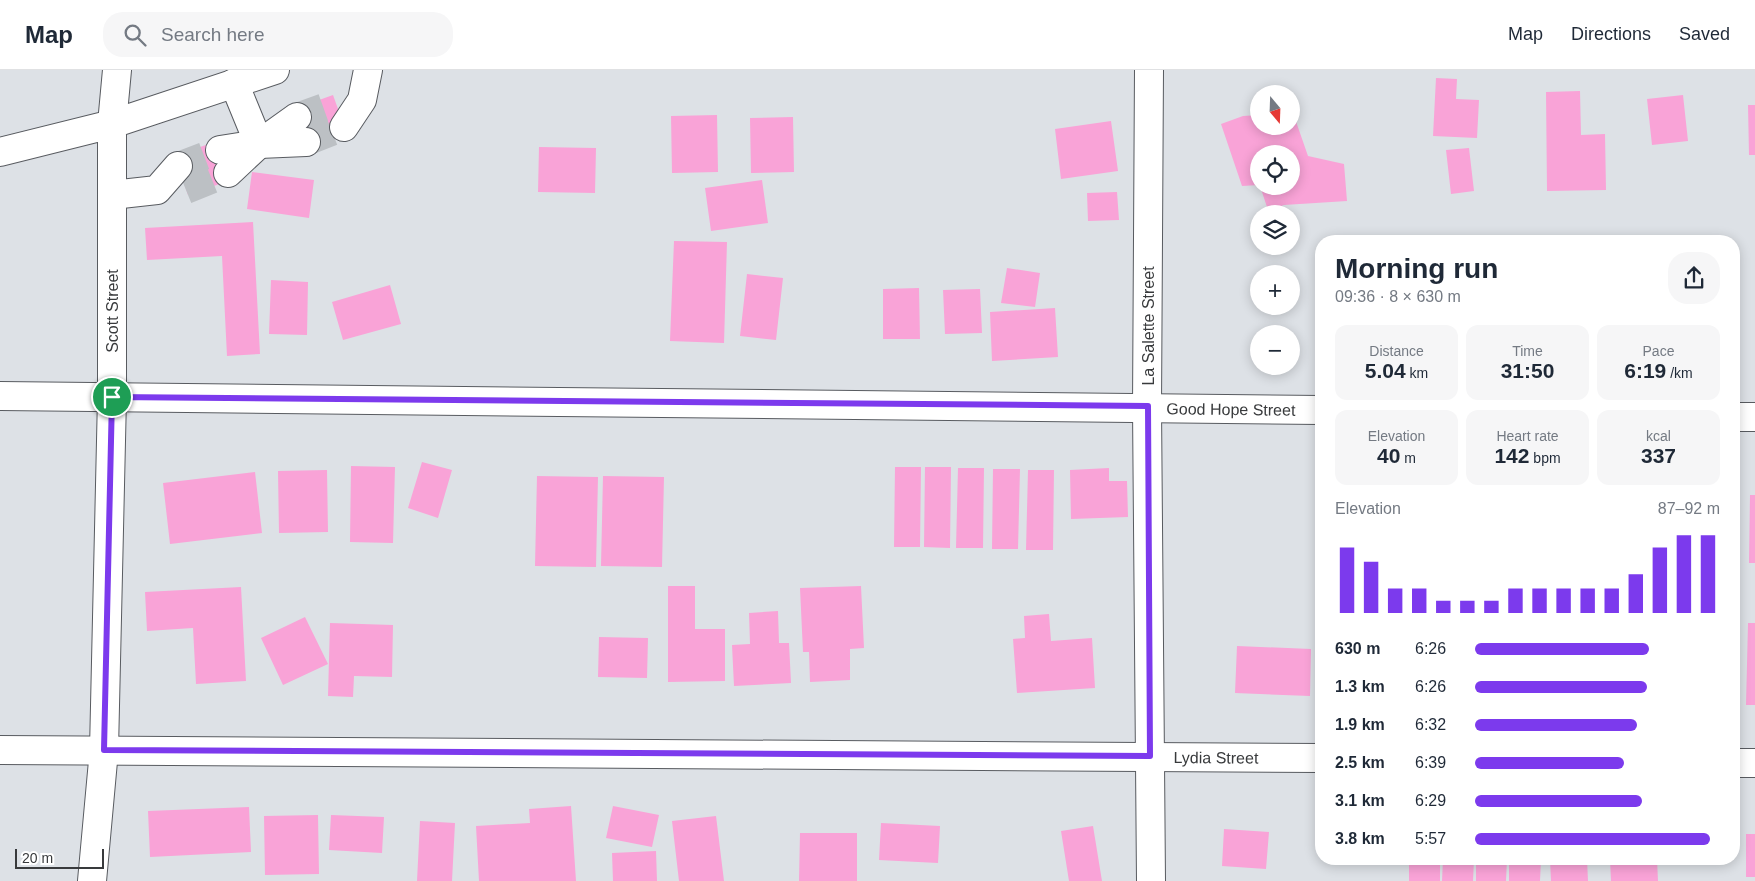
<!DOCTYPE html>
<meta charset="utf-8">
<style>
body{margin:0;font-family:Helvetica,sans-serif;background:#f6f6f7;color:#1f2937;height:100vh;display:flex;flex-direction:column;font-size:19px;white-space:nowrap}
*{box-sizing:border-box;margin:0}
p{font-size:16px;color:#747a83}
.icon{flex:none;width:28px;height:28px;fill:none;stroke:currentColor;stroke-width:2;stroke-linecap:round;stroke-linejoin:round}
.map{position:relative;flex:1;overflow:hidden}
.sheet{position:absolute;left:1315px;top:165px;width:425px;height:630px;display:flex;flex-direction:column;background:#fff;border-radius:20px;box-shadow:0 2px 12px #0003}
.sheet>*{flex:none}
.needle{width:32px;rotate:161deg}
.controls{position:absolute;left:1250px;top:15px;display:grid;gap:10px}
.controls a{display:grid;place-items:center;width:50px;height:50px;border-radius:50%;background:#fff;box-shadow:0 2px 12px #0003;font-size:25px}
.scale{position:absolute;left:15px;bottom:12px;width:89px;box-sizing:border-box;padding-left:5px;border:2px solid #383a3c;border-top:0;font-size:14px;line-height:18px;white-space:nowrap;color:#383a3c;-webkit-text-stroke:4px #fff;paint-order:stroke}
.pin{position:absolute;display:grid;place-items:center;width:42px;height:42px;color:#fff;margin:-21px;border:2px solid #fff;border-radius:50%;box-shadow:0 1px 5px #0007}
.round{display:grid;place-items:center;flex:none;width:52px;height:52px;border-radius:20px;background:#f6f6f7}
.summary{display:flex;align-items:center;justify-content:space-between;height:85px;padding:0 20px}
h1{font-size:28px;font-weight:700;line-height:38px}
.metrics{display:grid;grid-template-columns:repeat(3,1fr);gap:8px;height:85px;padding:5px 20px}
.metrics div{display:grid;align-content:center;border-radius:12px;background:#f6f6f7;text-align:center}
.metrics b{font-size:21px;font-weight:700}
.metrics small{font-size:14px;font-weight:400}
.metrics p{font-size:14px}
.chart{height:140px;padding:10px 20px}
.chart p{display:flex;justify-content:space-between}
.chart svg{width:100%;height:90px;margin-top:5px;stroke:#7c3aed;stroke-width:6}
ul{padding:0 20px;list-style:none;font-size:16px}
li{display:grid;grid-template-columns:80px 60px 1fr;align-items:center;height:38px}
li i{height:12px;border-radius:6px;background:#7c3aed}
header{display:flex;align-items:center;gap:30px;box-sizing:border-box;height:70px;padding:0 25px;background:#fff;border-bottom:1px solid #e0e1e3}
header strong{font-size:24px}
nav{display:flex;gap:28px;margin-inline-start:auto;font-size:18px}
.search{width:350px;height:45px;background:#f6f6f7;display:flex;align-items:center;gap:12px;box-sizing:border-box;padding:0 18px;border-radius:20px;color:#747a83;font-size:19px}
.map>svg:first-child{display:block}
</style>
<header>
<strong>Map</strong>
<div class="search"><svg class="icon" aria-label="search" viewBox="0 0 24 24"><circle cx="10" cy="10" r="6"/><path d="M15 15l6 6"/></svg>Search here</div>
<nav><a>Map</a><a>Directions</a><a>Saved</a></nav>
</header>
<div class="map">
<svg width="1755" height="811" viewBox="0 0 1755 811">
<rect width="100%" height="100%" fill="#dde1e6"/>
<!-- building -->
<path fill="#f9a3d7" d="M1436 8 1457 9 1456 29 1479 30 1477 68 1433 66Z
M1580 21 1581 65 1605 64 1606 120 1547 121 1546 22Z
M333 25 347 64 308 78 294 39Z
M1683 25 1688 71 1652 75 1647 29Z
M1748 35H1755V85H1749Z
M1292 40 1308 86 1344 94 1347 131 1284 135 1268 140 1260 116H1291V84H1259V115L1242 116 1221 54 1243 46 1259 45V56H1291Z
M717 45 718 102 672 103 671 46Z
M793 47 794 102 751 103 750 48Z
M1111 51 1118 101 1061 109 1055 59Z
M217 71 231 110 188 125 175 86Z
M539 77 596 78 595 123 538 122Z
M1469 78 1474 121 1451 124 1446 80Z
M252 102 314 110 309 148 247 139Z
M762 110 768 153 711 161 705 118Z
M1117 122 1119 150 1088 151 1087 123Z
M253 152 260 284 227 286 222 186 147 190 145 158Z
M674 171 727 172 724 273 670 271Z
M1007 198 1040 203 1035 237 1001 233Z
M747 204 783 208 776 270 740 266Z
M271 210 308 212 307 265 269 264Z
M390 215 401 254 343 270 332 232Z
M919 218 920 269H883V219Z
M980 219 982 263 945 264 943 220Z
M1055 238 1058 287 992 291 990 242Z
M422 392 452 400 438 448 408 438Z
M351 396 395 397 393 473 350 472Z
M895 397H921L920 477H894Z
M925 397H951L950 478 924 477Z
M958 398H984L983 478H956Z
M1109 398V411H1127L1128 447 1071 449 1070 400Z
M993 399H1020L1018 479H992Z
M327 400 328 462 279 463 278 401Z
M1028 400H1054L1053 480H1026Z
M255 402 262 463 170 474 163 413Z
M537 406 598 407 596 497 535 496Z
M603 406 664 407 662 497 601 496Z
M1750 425H1755V493H1749Z
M668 516H695V559H725V611L668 612Z
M861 516 864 578 850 579V610L810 612 809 582H803L800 518Z
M241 517 246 611 196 614 193 558 147 561 145 522Z
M778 541 779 573H789L791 613 734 616 732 575 750 574 749 543Z
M1049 544 1051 571 1092 568 1095 618 1017 623 1013 569 1025 568 1024 546Z
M305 547 328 594 283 615 261 568Z
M330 553 393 555 392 607 354 606 353 627 328 626Z
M1748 553H1755V635H1746Z
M599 567 648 568 647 608 598 607Z
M1237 576 1311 579 1310 626 1235 623Z
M571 736 576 811H479L476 756 530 753 529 739Z
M613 736 659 745 652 777 606 768Z
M249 737 251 782 150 787 148 741Z
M318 745 319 804 265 805 264 746Z
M331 745 384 747 382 783 329 780Z
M716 746 724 811H679L672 751Z
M420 751 455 753 452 811H417Z
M881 753 940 756 938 793 879 790Z
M1093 756 1102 811H1069L1061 761Z
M1224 759 1269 762 1266 799 1222 796Z
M800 763H857V811H799Z
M1746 764H1755V807H1746Z
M656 781 657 811H613L612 783Z
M1409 789H1440V811H1409Z
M1443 789H1474L1473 811H1442Z
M1476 789H1507L1506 811H1476Z
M1509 789H1541L1540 811H1509Z
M1550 789H1587L1588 811H1551Z
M1610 789H1657L1658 811H1611Z"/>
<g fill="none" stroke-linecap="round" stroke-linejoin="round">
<!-- minor-tunnel -->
<path stroke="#bcc0c4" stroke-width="28" stroke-dasharray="28 14" stroke-linecap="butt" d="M297 47 336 33
M306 72 344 57
M178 96 220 80
M186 120 228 103"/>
<!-- minor casing -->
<g stroke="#585b60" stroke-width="30">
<g id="minor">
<path d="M1149 0 1147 337 1151 811"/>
<path d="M234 13 259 74 306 72"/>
<path d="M344 57 362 30 368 0"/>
<path d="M220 80 259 74"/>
<path d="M228 103 259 74 297 47"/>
<path d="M112 125 157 120 178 96"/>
<path id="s1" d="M0 326 1321 340"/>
<path d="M1734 347H1755"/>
<path id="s2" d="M0 680 1321 688"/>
<path d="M1734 693H1755"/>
</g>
</g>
<!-- major casing -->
<g stroke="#585b60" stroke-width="30">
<path id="major" d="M0 82 112 54 275 0
M92 811 104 680 112 327V54L117 0"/>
</g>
<!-- minor -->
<use href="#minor" stroke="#fff" stroke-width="28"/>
<!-- major -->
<use href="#major" stroke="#fff" stroke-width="28"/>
</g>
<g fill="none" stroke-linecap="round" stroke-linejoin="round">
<!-- route casing -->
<g stroke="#fff" stroke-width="10">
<path id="route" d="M112 327 1148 336 1150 686 104 680Z"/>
</g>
<!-- route -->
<use href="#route" stroke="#7c3aed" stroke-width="6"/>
</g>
<g text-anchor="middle" stroke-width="4" stroke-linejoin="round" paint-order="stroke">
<!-- street labels -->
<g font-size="16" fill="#383a3c" stroke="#fff">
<text transform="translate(112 241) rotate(-90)" y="6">Scott Street</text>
<text transform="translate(1148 256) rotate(-90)" y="6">La Salette Street</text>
<text dy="6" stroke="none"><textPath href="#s1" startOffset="1231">Good Hope Street</textPath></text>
<text dy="6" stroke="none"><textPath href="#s2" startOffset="1216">Lydia Street</textPath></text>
</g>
</g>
</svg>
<div class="controls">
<a><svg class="needle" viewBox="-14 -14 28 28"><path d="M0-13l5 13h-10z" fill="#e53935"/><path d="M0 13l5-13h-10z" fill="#747a83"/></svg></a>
<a><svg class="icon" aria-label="locate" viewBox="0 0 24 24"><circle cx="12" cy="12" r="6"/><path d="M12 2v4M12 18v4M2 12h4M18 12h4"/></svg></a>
<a><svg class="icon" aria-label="layers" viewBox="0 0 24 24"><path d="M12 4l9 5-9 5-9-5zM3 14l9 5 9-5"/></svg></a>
<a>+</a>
<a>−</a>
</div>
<div class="scale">20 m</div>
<div class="pin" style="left:112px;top:327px;background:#1e9e55"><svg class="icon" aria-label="arrive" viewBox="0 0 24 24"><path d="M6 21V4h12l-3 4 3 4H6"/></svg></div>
<section class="sheet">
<div class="summary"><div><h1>Morning run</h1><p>09:36 · 8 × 630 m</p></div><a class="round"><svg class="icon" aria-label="share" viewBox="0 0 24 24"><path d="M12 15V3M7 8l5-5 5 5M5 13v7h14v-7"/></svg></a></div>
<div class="metrics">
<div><p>Distance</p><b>5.04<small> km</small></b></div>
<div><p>Time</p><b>31:50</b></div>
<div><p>Pace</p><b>6:19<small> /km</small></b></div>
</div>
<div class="metrics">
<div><p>Elevation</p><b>40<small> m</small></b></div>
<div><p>Heart rate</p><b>142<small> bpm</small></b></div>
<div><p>kcal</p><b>337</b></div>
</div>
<div class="chart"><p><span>Elevation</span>87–92 m</p>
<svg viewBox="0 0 160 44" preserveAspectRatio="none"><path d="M5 44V12M15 44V19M25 44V32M35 44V32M45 44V38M55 44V38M65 44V38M75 44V32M85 44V32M95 44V32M105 44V32M115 44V32M125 44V25M135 44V12M145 44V6M155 44V6"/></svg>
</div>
<ul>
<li><b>630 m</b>6:26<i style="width:71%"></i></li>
<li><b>1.3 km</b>6:26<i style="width:70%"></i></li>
<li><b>1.9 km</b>6:32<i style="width:66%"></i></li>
<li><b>2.5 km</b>6:39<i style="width:61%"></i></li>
<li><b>3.1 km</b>6:29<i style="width:68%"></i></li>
<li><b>3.8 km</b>5:57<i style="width:96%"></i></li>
</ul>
</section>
</div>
